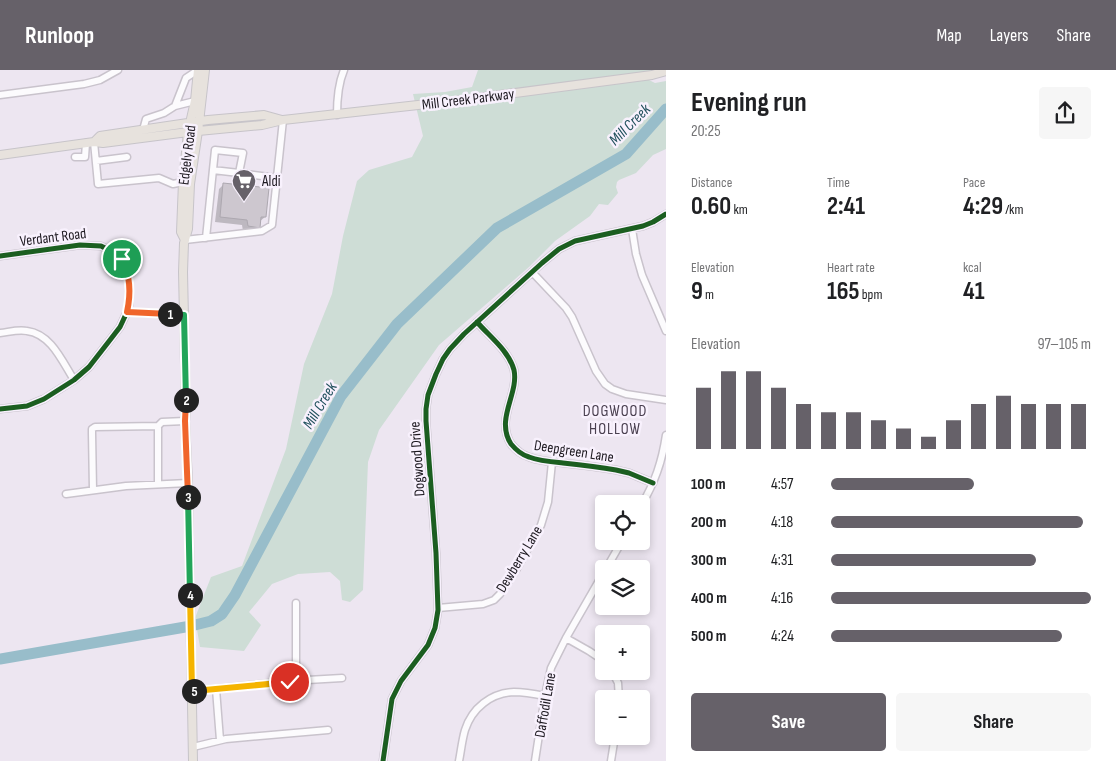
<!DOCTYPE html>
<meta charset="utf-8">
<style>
body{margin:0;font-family:"Sofia Sans Condensed",sans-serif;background:#f6f6f6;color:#202124;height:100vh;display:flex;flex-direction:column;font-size:19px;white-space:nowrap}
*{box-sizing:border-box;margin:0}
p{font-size:16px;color:#757577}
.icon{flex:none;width:28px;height:28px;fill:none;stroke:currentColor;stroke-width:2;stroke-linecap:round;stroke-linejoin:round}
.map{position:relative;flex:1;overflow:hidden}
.sheet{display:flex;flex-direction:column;background:#fff;width:450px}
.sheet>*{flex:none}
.buttons{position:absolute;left:595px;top:425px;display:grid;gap:10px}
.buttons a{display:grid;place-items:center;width:55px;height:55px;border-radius:5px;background:#fff;box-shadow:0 2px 8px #0003;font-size:25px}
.pin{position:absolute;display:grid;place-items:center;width:42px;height:42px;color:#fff;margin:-21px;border:2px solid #fff;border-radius:50%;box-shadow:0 1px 5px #0007}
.km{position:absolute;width:25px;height:25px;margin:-12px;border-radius:50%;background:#222;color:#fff;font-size:14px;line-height:25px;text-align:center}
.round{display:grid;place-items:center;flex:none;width:52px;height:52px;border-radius:5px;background:#f6f6f6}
.overview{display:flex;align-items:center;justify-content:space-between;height:85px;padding:0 25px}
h1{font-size:28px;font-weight:700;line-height:38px}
.figures{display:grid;grid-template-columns:repeat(3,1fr);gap:8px;height:85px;padding:5px 25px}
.figures div{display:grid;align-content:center}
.figures b{font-size:25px;font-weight:700}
.figures small{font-size:14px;font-weight:400}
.figures p{font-size:14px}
.chart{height:140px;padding:10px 25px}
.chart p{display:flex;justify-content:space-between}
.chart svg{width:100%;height:90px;margin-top:5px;stroke:#666169;stroke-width:6}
.button{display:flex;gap:10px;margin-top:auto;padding:10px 25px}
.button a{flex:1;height:58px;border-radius:5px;background:#666169;color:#fff;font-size:20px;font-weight:700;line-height:58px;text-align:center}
.button a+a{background:#f6f6f6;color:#202124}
ul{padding:0 25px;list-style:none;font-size:16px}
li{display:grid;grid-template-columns:80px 60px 1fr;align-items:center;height:38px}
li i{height:12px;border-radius:6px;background:#666169}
header{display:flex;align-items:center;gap:30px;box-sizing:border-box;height:70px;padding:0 25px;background:#666169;color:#fff}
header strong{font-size:24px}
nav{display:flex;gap:28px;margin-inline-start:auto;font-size:18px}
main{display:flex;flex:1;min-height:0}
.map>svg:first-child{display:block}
</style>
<header>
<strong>Runloop</strong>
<nav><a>Map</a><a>Layers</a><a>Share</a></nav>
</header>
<main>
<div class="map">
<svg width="666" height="691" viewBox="0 0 666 691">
<rect width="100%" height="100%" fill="#ede6f1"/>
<!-- green -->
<path fill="#ceddd6" d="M478 0H658L645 8 655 13 666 11V79L653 85 636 103 619 110 617 112 616 117 618 123 608 135 599 134 590 146 555 171 529 197 439 275 379 360 368 392 363 520 350 532 342 530 340 511 330 502 298 504 272 514 249 542 261 555 244 581 200 577 195 548 211 507 242 496 286 379 304 294 332 224 343 166 357 111 369 100 412 87 423 66 413 24 445 22 472 17Z"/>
<!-- shadow -->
<path fill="#0003" d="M224 114 265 147 259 152V157L254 163 243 161 242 155 215 152 219 119Z"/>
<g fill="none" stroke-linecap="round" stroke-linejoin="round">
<!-- river -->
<path stroke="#98bdca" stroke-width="11" d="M0 589 191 556 211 551 222 544 235 525 341 326 397 254 497 158 626 84 666 39"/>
</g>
<!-- building -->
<path fill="#cdc7cf" stroke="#ada8b0" d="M223 113 269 118 266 147H261L260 158 248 156 247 150 220 147Z"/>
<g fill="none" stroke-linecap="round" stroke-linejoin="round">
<!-- minor casing -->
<g stroke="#c9c3cc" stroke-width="9">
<path id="minor" d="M0 25 84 14 100 10 118 0
M195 31 175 36 186 8 198 0
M337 45C337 30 338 14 344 0
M143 60 146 49 164 43 175 36
M94 72 98 114 159 108 173 114 183 112
M75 87H85L86 73
M96 91 127 87
M239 103 277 108
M632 159 636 184 642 205 666 261
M206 168 215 80 243 83 239 103 213 100
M185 170 262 161 272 155 283 50
M0 186 80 175 101 176 117 184 122 189 128 205 129 217V235L127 242 120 257 110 270 89 297 74 310 44 329 27 336 0 339
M532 202 566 238 572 247 596 301 605 314 612 319 626 324 666 330
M127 242 184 245
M477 252C489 266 509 281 514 300 519 324 495 349 511 374 516 380 522 385 529 387 539 391 552 392 563 393 581 395 598 397 616 400L629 403 653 413
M0 263C9 262 19 259 27 261 51 264 62 291 74 310
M158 414V356
M93 420 92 363V359L95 357 158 356 162 352 185 351
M66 424 126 416 188 413
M641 436C655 412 662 392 666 365
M606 499 622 471
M438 538 483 534 494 530 500 524 516 500 541 455 548 432 552 392
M566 568 589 581 604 591
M612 601 618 613 619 629
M290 611 342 608
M216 619 220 670
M192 621 290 611 296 603V533
M193 677 226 669 328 660
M383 691 392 629 401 611 428 575 435 558 438 540 436 483 426 351V339L428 325 436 304 443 289 450 279 464 264 542 193 559 179 575 171 643 156 653 152 666 144
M459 691C461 681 462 670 465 660 472 638 491 623 514 622 525 622 535 624 545 626
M535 691 545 626 551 598 566 568 604 502
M611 691 615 666"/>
</g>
<!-- major casing -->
<g stroke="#c7c4c9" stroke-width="10">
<path id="major" d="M94 72 100 66 208 50 264 45 282 50
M0 85 94 72 103 73 188 62 262 55 283 50 454 31 652 5 666 1
M185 170 181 162 183 112 188 62 195 31 198 0
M193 691 188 411 185 351 186 341 183 202 184 173 188 159 190 114 198 61 205 0"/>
</g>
<!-- minor -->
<use href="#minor" stroke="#fcfbfd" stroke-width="6"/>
<!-- major -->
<use href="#major" stroke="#e7e2dd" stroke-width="8"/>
<!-- cycleway casing -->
<g stroke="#f8f1fd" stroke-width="8">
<path id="cycleway" d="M0 186 80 175 101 176 117 184 122 189 128 205 129 217V235L127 242 120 257 110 270 89 297 74 310 44 329 27 336 0 339
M477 252C489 266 509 281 514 300 519 324 495 349 511 374 516 380 522 385 529 387 539 391 552 392 563 393 581 395 598 397 616 400L629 403 653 413
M383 691 392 629 401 611 428 575 435 558 438 540 436 483 426 351V339L428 325 436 304 443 289 450 279 464 264 542 193 559 179 575 171 643 156 653 152 666 144"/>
</g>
<!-- cycleway -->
<use href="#cycleway" stroke="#1b5e20" stroke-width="5"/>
</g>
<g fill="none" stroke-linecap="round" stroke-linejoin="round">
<!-- split-1 casing -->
<g stroke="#fff" stroke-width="10">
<path id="split-1" d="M122 189C130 205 131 224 127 242L170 244"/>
</g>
<!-- split-2 casing -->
<g stroke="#fff" stroke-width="10">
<path id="split-2" d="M170 244 184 245 186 330"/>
</g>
<!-- split-3 casing -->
<g stroke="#fff" stroke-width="10">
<path id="split-3" d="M186 330 185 351 188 427"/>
</g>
<!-- split-4 casing -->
<g stroke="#fff" stroke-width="10">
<path id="split-4" d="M188 427 190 525"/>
</g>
<!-- split-5 casing -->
<g stroke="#fff" stroke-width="10">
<path id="split-5" d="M190 525 192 621H194"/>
</g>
<!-- split-6 casing -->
<g stroke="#fff" stroke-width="10">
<path id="split-6" d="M194 621 290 612"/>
</g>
<!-- split-1 -->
<use href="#split-1" stroke="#f0652b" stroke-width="6"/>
<!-- split-2 -->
<use href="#split-2" stroke="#22a559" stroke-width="6"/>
<!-- split-3 -->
<use href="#split-3" stroke="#f0652b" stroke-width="6"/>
<!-- split-4 -->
<use href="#split-4" stroke="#22a559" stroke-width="6"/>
<!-- split-5 -->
<use href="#split-5" stroke="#f5b400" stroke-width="6"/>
<!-- split-6 -->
<use href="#split-6" stroke="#f5b400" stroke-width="6"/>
</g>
<!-- icons -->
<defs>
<g id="supermarket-pin" transform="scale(1.25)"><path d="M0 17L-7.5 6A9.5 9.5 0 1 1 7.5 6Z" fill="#666169" stroke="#f8f1fd"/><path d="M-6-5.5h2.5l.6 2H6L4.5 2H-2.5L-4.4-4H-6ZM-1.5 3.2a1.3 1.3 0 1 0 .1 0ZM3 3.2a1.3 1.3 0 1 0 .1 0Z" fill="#fff"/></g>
</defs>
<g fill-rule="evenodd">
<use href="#supermarket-pin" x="244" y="111"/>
</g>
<g text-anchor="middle" stroke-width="5" stroke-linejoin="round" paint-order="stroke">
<!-- street labels -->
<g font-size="15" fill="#1d1920" stroke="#f8f1fd">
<text transform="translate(468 29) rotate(-7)" y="5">Mill Creek Parkway</text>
<text transform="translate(187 85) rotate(-83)" y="5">Edgely Road</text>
<text transform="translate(53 167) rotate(-7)" y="5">Verdant Road</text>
<text transform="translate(574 381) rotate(9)" y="5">Deepgreen Lane</text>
<text transform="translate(417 389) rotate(-94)" y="5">Dogwood Drive</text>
<text transform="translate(519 489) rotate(-59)" y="5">Dewberry Lane</text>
<text transform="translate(545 635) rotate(-80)" y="5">Daffodil Lane</text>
</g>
<!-- poi labels -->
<g font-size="15" fill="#1d1920" stroke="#f8f1fd" text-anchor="start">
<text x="262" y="116">Aldi</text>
</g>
<!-- water labels -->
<g font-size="16" font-style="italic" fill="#20505c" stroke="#f8f1fd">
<text transform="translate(629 54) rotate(-45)" y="6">Mill Creek</text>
<text transform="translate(319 335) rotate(-59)" y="6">Mill Creek</text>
</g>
<!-- neighbourhood labels -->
<g font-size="16" letter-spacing="1" fill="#4a4050" stroke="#f8f1fd">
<text x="615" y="346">DOGWOOD<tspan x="615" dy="18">HOLLOW</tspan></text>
</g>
</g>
</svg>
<div class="buttons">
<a><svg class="icon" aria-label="locate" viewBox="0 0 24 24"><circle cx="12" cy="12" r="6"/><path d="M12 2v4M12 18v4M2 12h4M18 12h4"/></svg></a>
<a><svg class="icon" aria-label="layers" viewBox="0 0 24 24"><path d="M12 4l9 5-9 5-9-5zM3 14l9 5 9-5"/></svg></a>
<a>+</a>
<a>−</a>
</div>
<div class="pin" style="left:122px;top:189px;background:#1e9e55"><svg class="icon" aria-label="arrive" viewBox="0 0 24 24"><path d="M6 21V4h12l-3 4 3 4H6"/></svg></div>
<div class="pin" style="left:290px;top:612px;background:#d93025"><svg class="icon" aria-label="check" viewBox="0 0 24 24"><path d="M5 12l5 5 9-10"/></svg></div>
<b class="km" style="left:170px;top:244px">1</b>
<b class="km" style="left:186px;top:330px">2</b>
<b class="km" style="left:188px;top:427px">3</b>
<b class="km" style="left:190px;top:525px">4</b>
<b class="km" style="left:194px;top:621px">5</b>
</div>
<section class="sheet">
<div class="overview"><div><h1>Evening run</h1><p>20:25</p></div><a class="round"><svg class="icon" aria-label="share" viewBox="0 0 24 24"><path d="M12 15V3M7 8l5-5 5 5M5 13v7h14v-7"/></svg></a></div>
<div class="figures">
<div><p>Distance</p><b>0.60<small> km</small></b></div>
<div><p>Time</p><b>2:41</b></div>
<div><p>Pace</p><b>4:29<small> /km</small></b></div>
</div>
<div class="figures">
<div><p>Elevation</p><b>9<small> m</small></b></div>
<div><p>Heart rate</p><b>165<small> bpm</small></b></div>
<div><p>kcal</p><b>41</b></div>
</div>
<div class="chart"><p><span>Elevation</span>97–105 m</p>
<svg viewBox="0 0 160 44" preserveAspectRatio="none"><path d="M5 44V14M15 44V6M25 44V6M35 44V14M45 44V22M55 44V26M65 44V26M75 44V30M85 44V34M95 44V38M105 44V30M115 44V22M125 44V18M135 44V22M145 44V22M155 44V22"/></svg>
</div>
<ul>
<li><b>100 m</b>4:57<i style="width:55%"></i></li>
<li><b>200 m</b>4:18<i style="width:97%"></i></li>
<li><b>300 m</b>4:31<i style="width:79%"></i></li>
<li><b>400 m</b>4:16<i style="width:100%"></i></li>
<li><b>500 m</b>4:24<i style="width:89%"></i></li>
</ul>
<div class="button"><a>Save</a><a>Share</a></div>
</section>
</main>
